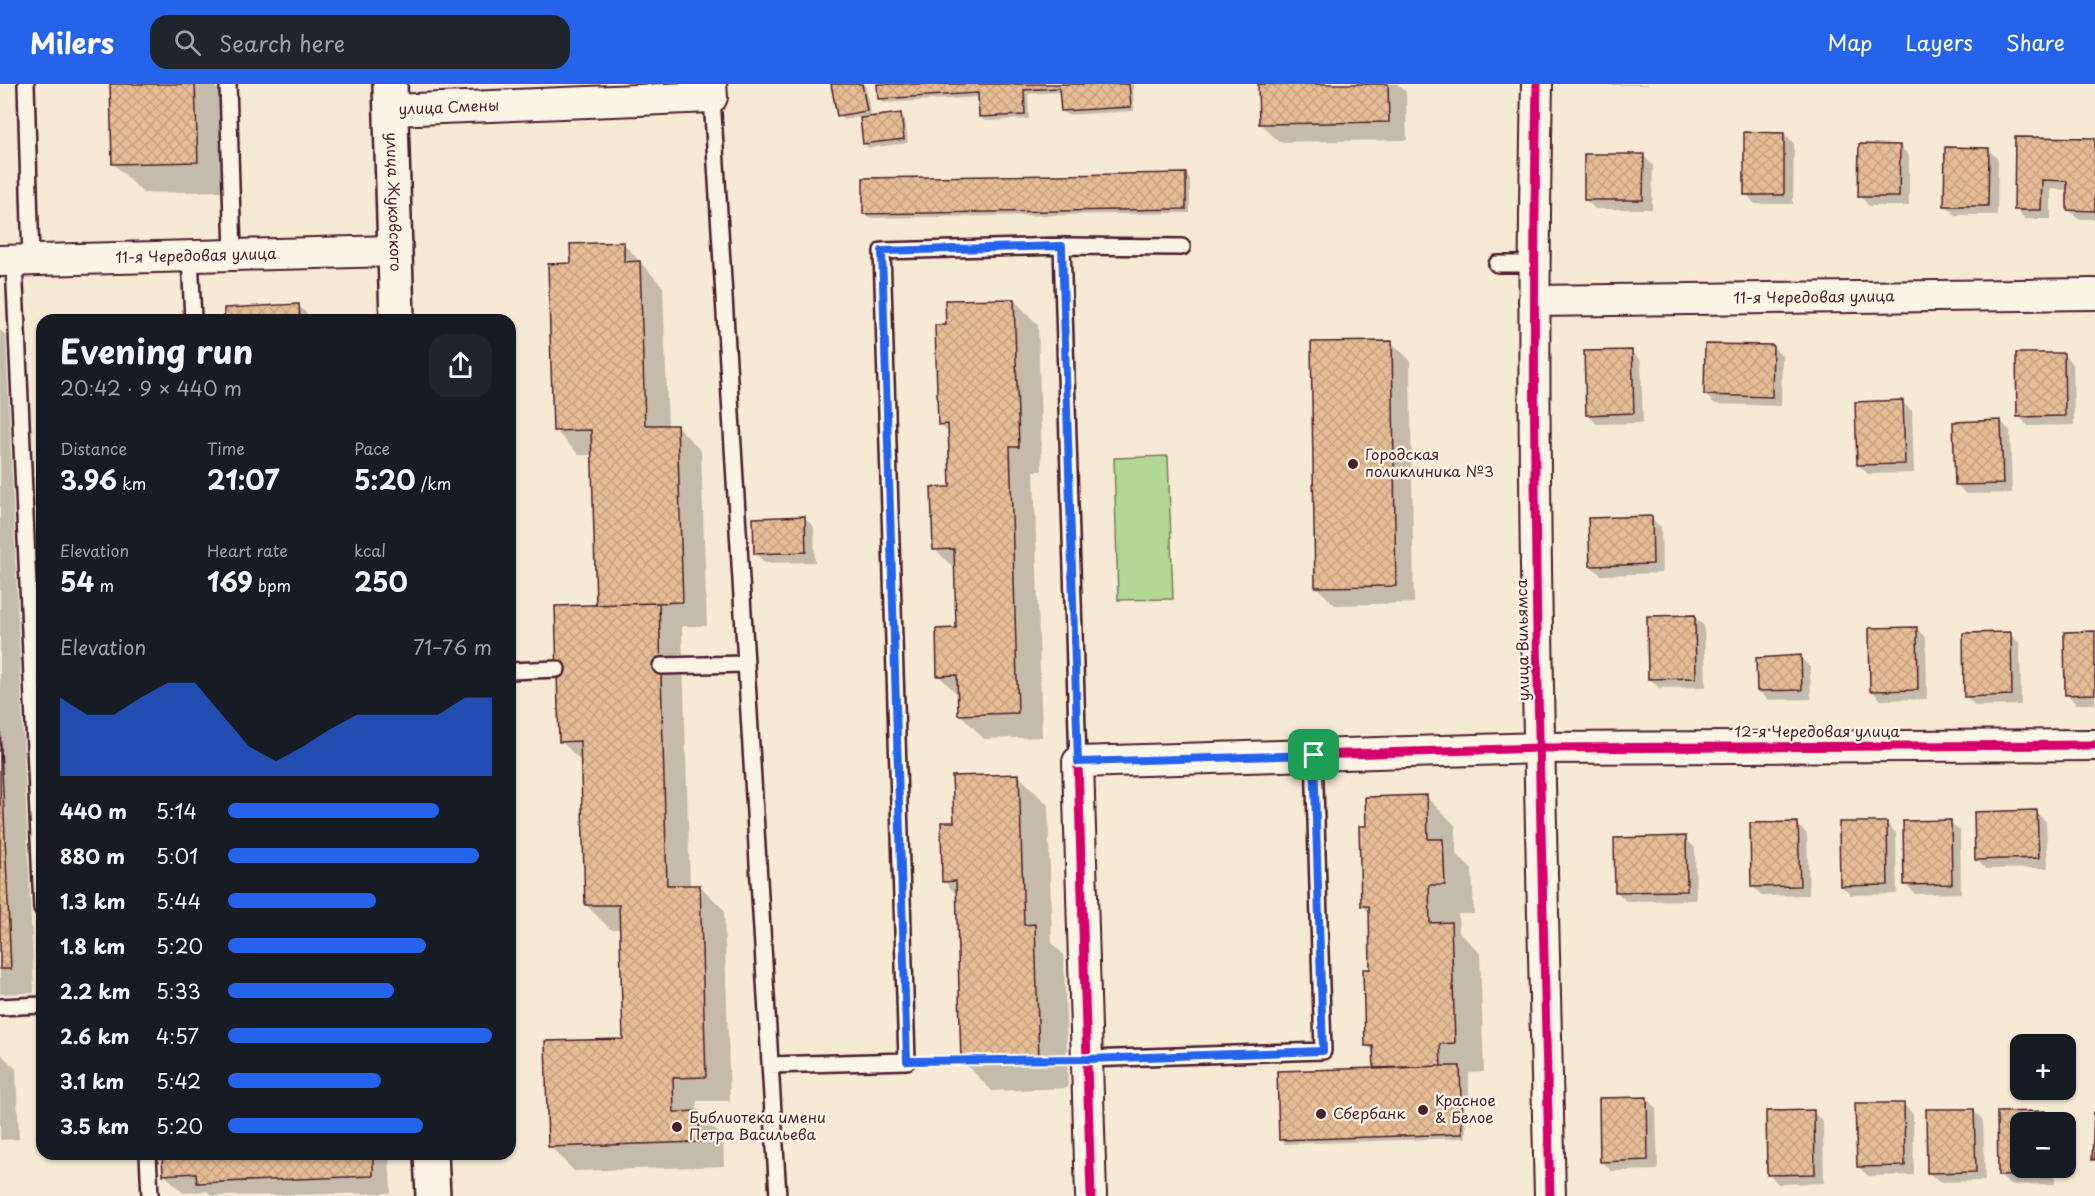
<!DOCTYPE html>
<meta charset="utf-8">
<style>
body{margin:0;font-family:"Playpen Sans",sans-serif;background:#20242c;color:#f1f3f6;height:100vh;display:flex;flex-direction:column;font-size:22px;white-space:nowrap}
*{box-sizing:border-box;margin:0}
p{font-size:20px;color:#9ea1a6}
.icon{flex:none;width:33px;height:33px;fill:none;stroke:currentColor;stroke-width:2;stroke-linecap:round;stroke-linejoin:round}
.map{position:relative;flex:1;overflow:hidden}
.sheet{position:absolute;left:36px;top:230px;width:480px;height:846px;display:flex;flex-direction:column;background:#171b24;border-radius:18px;box-shadow:0 2px 4px #0004}
.sheet>*{flex:none}
.fabs{position:absolute;left:2010px;top:950px;display:grid;gap:12px}
.fabs a{display:grid;place-items:center;width:66px;height:66px;border-radius:12px;background:#171b24;box-shadow:0 2px 4px #0004;font-size:30px}
.pin{position:absolute;display:grid;place-items:center;width:51px;height:51px;color:#fff;margin:-26px;border-radius:12px;box-shadow:0 3px 9px #0006}
.round{display:grid;place-items:center;flex:none;width:63px;height:63px;border-radius:18px;background:#20242c}
.summary{display:flex;align-items:center;justify-content:space-between;height:102px;padding:0 24px}
h1{font-size:33px;font-weight:700;line-height:45px}
.stats{display:grid;grid-template-columns:repeat(3,1fr);gap:9px;height:102px;padding:6px 24px}
.stats div{display:grid;align-content:center}
.stats b{font-size:26px;font-weight:700}
.stats small{font-size:16px;font-weight:400}
.stats p{font-size:16px}
.chart{height:168px;padding:12px 24px}
.chart p{display:flex;justify-content:space-between}
.chart svg{width:100%;height:108px;margin-top:6px;fill:#2563eb;opacity:.7}
ul{padding:0 24px;list-style:none;font-size:20px}
li{display:grid;grid-template-columns:96px 72px 1fr;align-items:center;height:45px}
li i{height:15px;border-radius:8px;background:#2563eb}
header{display:flex;align-items:center;gap:36px;box-sizing:border-box;height:84px;padding:0 30px;background:#2563eb;color:#fff}
header strong{font-size:28px}
nav{display:flex;gap:33px;margin-inline-start:auto;font-size:21px}
.search{width:420px;height:54px;background:#20242c;display:flex;align-items:center;gap:15px;box-sizing:border-box;padding:0 21px;border-radius:18px;color:#9ea1a6;font-size:22px}
.map>svg:first-child{display:block}
</style>
<header>
<strong>Milers</strong>
<div class="search"><svg class="icon" aria-label="search" viewBox="0 0 24 24"><circle cx="10" cy="10" r="6"/><path d="M15 15l6 6"/></svg>Search here</div>
<nav><a>Map</a><a>Layers</a><a>Share</a></nav>
</header>
<div class="map">
<svg width="2095" height="1112" viewBox="0 0 2095 1112">
<defs>
<pattern id="building-cross-hatch" width="8" height="8" patternUnits="userSpaceOnUse" patternTransform="scale(1.5)"><rect width="8" height="8" fill="#e5bc95"/><path d="M0 0l8 8M0 8l8-8" fill="none" stroke="#c6a181"/></pattern>
</defs>
<rect width="100%" height="100%" fill="#f7ead5"/>
<filter id="ink" filterUnits="userSpaceOnUse"><feTurbulence type="fractalNoise" baseFrequency=".0167" numOctaves="2"/><feDisplacementMap in="SourceGraphic" scale="12" xChannelSelector="R" yChannelSelector="G"/><feConvolveMatrix kernelMatrix="1 2 1 2 8 2 1 2 1" color-interpolation-filters="sRGB"/></filter>
<g filter="url(#ink)">
<!-- green -->
<path fill="#b1d895" stroke="#7e7c60" stroke-width="1.5" d="M1168 372 1173 515 1118 516 1114 374Z"/>
<!-- shadow -->
<path fill="#0003" d="M111 0H213L224 13 226 107 143 109 114 80Z
M833 0H865L871 31 843 36 839 31Z
M878 0H1133L1134 27 1067 31 1062 27 1061 8 1028 10 1029 35 985 37 981 33 980 13 884 19 879 14Z
M1260 0H1397L1406 8 1407 56 1279 58 1261 40Z
M1598 0H1648V1H1599Z
M901 31 905 35 908 59 869 64 864 60Z
M1784 50 1794 60 1793 120H1755L1746 110Z
M2016 55 2095 56V135H2078L2068 125 2069 106 2051 105V135H2025L2016 125Z
M1900 62 1909 72V122H1869L1860 112Z
M1988 65 1998 75 1997 131H1955L1946 121Z
M1643 72 1653 81 1652 125H1595L1585 115Z
M1185 91 1190 95V129L869 134 865 129Z
M623 159 663 203 668 343 677 342 701 367 707 542H682L690 802H700L724 826 730 1017H697V1029L723 1053 724 1082 574 1087 550 1062 625 957 621 845H610L586 821 582 678 561 657 598 522 593 371H579L555 346 572 180Z
M1014 216 1038 241 1042 387H1034L1042 653 984 655 960 630 959 612 938 591 958 545 956 487 935 465 951 404 950 350 940 340 948 242Z
M299 222 313 236H226Z
M0 246 6 252 34 909 0 910Z
M1391 258 1410 276 1414 519 1335 521 1316 503Z
M1772 262 1782 272 1781 322 1715 320 1705 311Z
M1631 267 1641 277 1643 339 1597 340 1587 330Z
M2063 270 2073 280 2074 341 2028 342 2019 332Z
M1902 318 1912 327 1914 389 1868 390 1858 380Z
M2001 337 2010 347 2012 409 1966 410 1956 400Z
M805 434 814 443 815 478 765 479 756 470Z
M1651 434 1661 443 1662 489 1601 491 1591 482Z
M1694 533 1704 542 1706 603 1659 604 1650 595Z
M1916 544 1926 554 1927 615 1881 616 1871 606Z
M2095 549V620H2076L2067 610Z
M2010 550 2020 560 2021 621 1975 622 1966 612Z
M1800 573 1810 583 1811 615 1768 616 1759 607Z
M1018 691 1048 721 1052 859 1064 871 1068 1004 992 1007 963 977 957 811 944 797 955 739Z
M1426 713 1456 742V770L1472 786 1474 830H1458L1459 848 1480 869 1484 988 1469 989V1011H1464L1466 1054 1285 1060 1281 1056 1375 986V969L1367 961 1372 886 1370 829 1363 822 1368 744Z
M2036 728 2046 738 2048 784 1986 785 1976 775Z
M1950 738 1960 747 1961 809 1915 810 1906 800Z
M1886 739 1896 749 1897 810 1851 811 1841 801Z
M1797 740 1807 750 1809 811 1763 812 1753 803Z
M1685 754 1695 764 1696 816 1626 817 1616 807Z
M0 969 16 985 19 1055 0 1056Z
M1647 1014 1656 1024 1658 1086 1611 1087 1602 1077Z
M1903 1020 1913 1030 1914 1091 1868 1092 1858 1082Z
M1974 1027 1983 1036 1985 1097 1939 1098 1929 1089Z
M1813 1028 1823 1037 1824 1099 1778 1100 1769 1090Z
M2044 1028 2054 1038H2020V1083H2055V1100L2009 1101 2000 1091 1998 1029Z
M163 1070H389L391 1109 212 1112 207 1107 183 1109 164 1090Z"/>
<!-- building -->
<path fill="url(#building-cross-hatch)" stroke="#4a1f2b" stroke-width="1.5" d="M110 0H195L198 78 112 80Z
M831 0H862L867 27 837 32Z
M877 0H1129L1131 23 1061 27 1059 4 1024 6 1025 31 979 33 978 9 878 15Z
M1258 0H1388L1389 38 1259 40Z
M901 29 904 55 863 60 860 34Z
M1744 48 1784 49V111H1744Z
M2015 53 2095 54V127L2067 126V97L2042 96 2041 126H2014Z
M1859 60 1900 61 1899 113H1858Z
M1945 63 1989 64 1988 122H1944Z
M1584 70H1644L1643 116H1584Z
M1186 89V125L863 130V94Z
M624 158V178L640 177 645 341H677L683 518 596 521 591 346 553 347 548 180 571 179 570 160Z
M1014 215 1019 363H1010L1018 629 958 631 957 591 937 592 936 545 956 544 954 465 933 466 931 403H950L948 340 938 341 935 241H946L945 216Z
M299 220 300 236H224V224Z
M1392 257 1396 502 1315 503 1311 258Z
M1705 260 1773 261 1772 313 1704 311Z
M1632 266 1634 329 1586 331 1584 267Z
M2016 269H2064L2065 332 2017 333Z
M1903 316 1905 380 1857 381 1855 318Z
M2001 336 2003 400 1955 401 1953 338Z
M805 432 806 468 754 470 753 434Z
M1652 432 1653 480 1590 482 1588 434Z
M659 519 667 801H700L706 993 673 994 674 1028 699 1027 700 1058 548 1063 545 957 623 955 619 821H585L580 657 559 658 555 522Z
M1695 531 1696 594 1648 595 1647 532Z
M1917 543 1918 606 1870 607 1869 544Z
M2095 547V610L2065 611 2064 548Z
M2011 548 2012 611 1964 613 1963 549Z
M1801 571 1802 606 1757 607 1756 574Z
M0 642 11 885H0Z
M1019 690 1024 841 1035 840 1039 975 961 978 956 797 942 798 941 738H954L952 692Z
M1427 711 1428 755H1443L1445 801H1429L1430 839 1451 838 1455 959 1440 960 1441 982 1374 985 1373 962H1365L1363 885H1370L1369 822H1361L1359 742H1366L1365 713Z
M2037 726 2039 774 1975 776 1974 728Z
M1951 736 1952 800 1904 801 1903 737Z
M1798 738 1800 802 1751 803 1750 739Z
M1839 738H1887L1888 801 1840 802Z
M1686 752 1687 807 1615 808 1614 754Z
M1441 982H1460L1462 1050 1279 1056 1277 987Z
M1647 1013 1648 1076 1600 1078 1599 1014Z
M1855 1019H1904L1905 1082 1857 1083Z
M1926 1025H1974L1976 1088 1927 1089Z
M1814 1026 1815 1090 1767 1091 1766 1027Z
M2045 1027V1038H2020V1083H2046V1091L1998 1092 1997 1028Z
M2094 1028H2095V1076H2092Z
M162 1070H373V1092L197 1099 196 1089 163 1091Z"/>
<g fill="none" stroke-linecap="round" stroke-linejoin="round">
<!-- lane casing -->
<g stroke="#4a1f2b" stroke-width="20">
<path id="lane" d="M26 0 31 177
M228 0 233 171
M712 13 778 1112
M1062 162 1078 678
M190 172 193 236
M14 177 42 824
M1497 180H1534
M661 582 745 580
M510 587 557 585
M0 923 42 921
M1087 975 1323 967 1314 671
M770 981 907 977 882 167 1062 162 1182 163
M148 1070 150 1112"/>
</g>
<!-- street casing -->
<g stroke="#4a1f2b" stroke-width="34">
<g id="street">
<path d="M1537 0C1529 371 1541 742 1550 1112"/>
<path id="s1" d="M391 26 712 13 711 0"/>
<path id="s2" d="M0 177 394 167"/>
<path id="s3" d="M1534 217 2095 210"/>
<path d="M1091 1112 1078 678 1540 664 2095 661"/>
</g>
</g>
<!-- secondary casing -->
<g stroke="#4a1f2b" stroke-width="38">
<g id="secondary">
<path id="s4" d="M390 0 397 236"/>
<path d="M431 1070 433 1112"/>
</g>
</g>
<!-- path -->
<path stroke="#4a1f2b" stroke-width="4" stroke-dasharray="6 4.5" stroke-linecap="butt" d="M932 976 1053 975"/>
<!-- lane -->
<use href="#lane" stroke="#fcf5e5" stroke-width="15"/>
<!-- street -->
<use href="#street" stroke="#fcf5e5" stroke-width="30"/>
<!-- secondary -->
<use href="#secondary" stroke="#fcf5e5" stroke-width="33"/>
<!-- cycleway casing -->
<g stroke="#fcf5e5" stroke-width="13">
<path id="cycleway" d="M1537 0C1529 371 1541 742 1550 1112
M1091 1112 1078 678 1540 664 2095 661"/>
</g>
<!-- cycleway -->
<use href="#cycleway" stroke="#d6006c" stroke-width="9"/>
</g>
</g>
<g fill="none" stroke-linecap="round" stroke-linejoin="round" filter="url(#ink)">
<!-- route casing -->
<g stroke="#fff" stroke-width="12">
<path id="route" d="M1062 162 1078 678 1314 671 1323 967 1088 975 907 977 882 167Z"/>
</g>
<!-- route -->
<use href="#route" stroke="#2563eb" stroke-width="8"/>
</g>
<!-- markers -->
<g fill="#4a1f2b" stroke="#fcf5e5" stroke-width="2">
<circle cx="1353" cy="380" r="6"/>
<circle cx="1423" cy="1026" r="6"/>
<circle cx="1321" cy="1030" r="6"/>
<circle cx="677" cy="1043" r="6"/>
</g>
<g text-anchor="middle" stroke-width="4.5" stroke-linejoin="round" paint-order="stroke">
<!-- street labels -->
<g font-size="15" fill="#4a1f2b" stroke="#fcf5e5">
<text dy="5" stroke="none"><textPath href="#s1" startOffset="58">улица Смены</textPath></text>
<text dy="5" stroke="none"><textPath href="#s4" startOffset="118">улица Жуковского</textPath></text>
<text dy="5" stroke="none"><textPath href="#s2" startOffset="196">11-я Чередовая улица</textPath></text>
<text dy="5" stroke="none"><textPath href="#s3" startOffset="280">11-я Чередовая улица</textPath></text>
<text transform="translate(1523 556) rotate(-91)" y="5">улица Вильямса</text>
<text x="1817" y="653">12-я Чередовая улица</text>
</g>
<!-- poi labels -->
<g font-size="15" fill="#4a1f2b" stroke="#fcf5e5" text-anchor="start">
<text x="1365" y="376">Городская<tspan x="1365" dy="17">поликлиника №3</tspan></text>
<text x="1435" y="1022">Красное<tspan x="1435" dy="17">&amp; Белое</tspan></text>
<text x="1333" y="1035">Сбербанк</text>
<text x="689" y="1039">Библиотека имени<tspan x="689" dy="17">Петра Васильева</tspan></text>
</g>
</g>
</svg>
<div class="fabs">
<a>+</a>
<a>−</a>
</div>
<div class="pin" style="left:1314px;top:671px;background:#1e9e55"><svg class="icon" aria-label="arrive" viewBox="0 0 24 24"><path d="M6 21V4h12l-3 4 3 4H6"/></svg></div>
<section class="sheet">
<div class="summary"><div><h1>Evening run</h1><p>20:42 · 9 × 440 m</p></div><a class="round"><svg class="icon" aria-label="share" viewBox="0 0 24 24"><path d="M12 15V3M7 8l5-5 5 5M5 13v7h14v-7"/></svg></a></div>
<div class="stats">
<div><p>Distance</p><b>3.96<small> km</small></b></div>
<div><p>Time</p><b>21:07</b></div>
<div><p>Pace</p><b>5:20<small> /km</small></b></div>
</div>
<div class="stats">
<div><p>Elevation</p><b>54<small> m</small></b></div>
<div><p>Heart rate</p><b>169<small> bpm</small></b></div>
<div><p>kcal</p><b>250</b></div>
</div>
<div class="chart"><p><span>Elevation</span>71–76 m</p>
<svg viewBox="0 0 160 44" preserveAspectRatio="none"><path d="M0 44V12L10 19L20 19L30 12L40 6L50 6L60 19L70 32L80 38L90 32L100 25L110 19L120 19L130 19L140 19L150 12L160 12V44z"/></svg>
</div>
<ul>
<li><b>440 m</b>5:14<i style="width:80%"></i></li>
<li><b>880 m</b>5:01<i style="width:95%"></i></li>
<li><b>1.3 km</b>5:44<i style="width:56%"></i></li>
<li><b>1.8 km</b>5:20<i style="width:75%"></i></li>
<li><b>2.2 km</b>5:33<i style="width:63%"></i></li>
<li><b>2.6 km</b>4:57<i style="width:100%"></i></li>
<li><b>3.1 km</b>5:42<i style="width:58%"></i></li>
<li><b>3.5 km</b>5:20<i style="width:74%"></i></li>
</ul>
</section>
</div>
